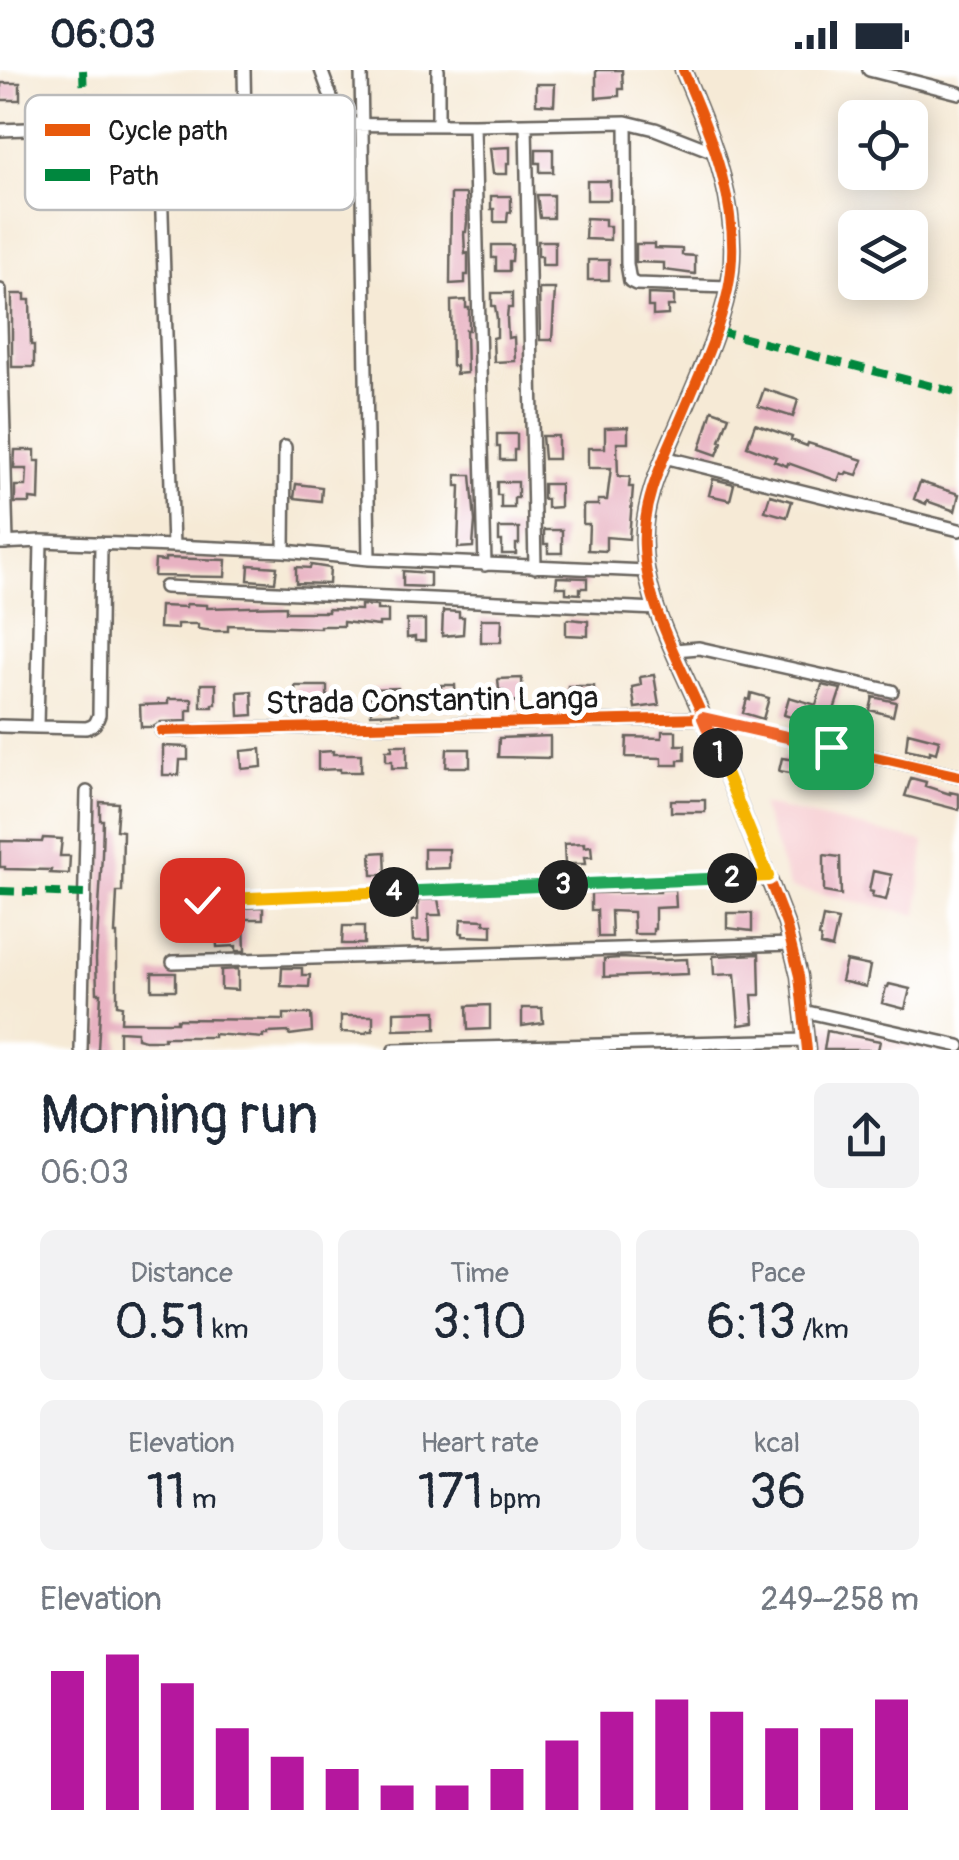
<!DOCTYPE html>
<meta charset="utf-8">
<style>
body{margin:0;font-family:Pangolin,sans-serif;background:#f2f2f3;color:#1f2937;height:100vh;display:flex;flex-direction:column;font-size:38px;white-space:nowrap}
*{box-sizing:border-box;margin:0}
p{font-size:32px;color:#747a83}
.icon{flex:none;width:55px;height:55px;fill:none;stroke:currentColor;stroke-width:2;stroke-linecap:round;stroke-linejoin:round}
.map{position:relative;height:980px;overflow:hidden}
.drawer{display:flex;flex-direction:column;background:#fff;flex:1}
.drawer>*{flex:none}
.fabs{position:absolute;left:838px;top:30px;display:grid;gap:20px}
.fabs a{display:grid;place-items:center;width:90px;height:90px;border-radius:15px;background:#fff;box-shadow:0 5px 25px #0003;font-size:50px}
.pin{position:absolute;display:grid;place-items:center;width:85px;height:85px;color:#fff;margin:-42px;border-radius:20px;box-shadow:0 5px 15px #0006}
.km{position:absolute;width:50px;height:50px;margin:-25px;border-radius:50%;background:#222;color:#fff;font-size:28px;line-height:50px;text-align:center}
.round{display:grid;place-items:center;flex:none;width:105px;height:105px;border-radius:15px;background:#f2f2f3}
.head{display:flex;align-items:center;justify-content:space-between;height:170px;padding:0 40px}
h1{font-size:55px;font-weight:600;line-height:75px}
.stats{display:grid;grid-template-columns:repeat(3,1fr);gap:15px;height:170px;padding:10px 40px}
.stats div{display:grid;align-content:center;border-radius:15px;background:#f2f2f3;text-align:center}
.stats b{font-size:50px;font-weight:600}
.stats small{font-size:28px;font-weight:400}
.stats p{font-size:28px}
.chart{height:280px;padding:20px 40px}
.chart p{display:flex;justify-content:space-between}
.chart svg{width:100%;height:180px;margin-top:10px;stroke:#b5179e;stroke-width:6}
.status{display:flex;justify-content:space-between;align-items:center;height:70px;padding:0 50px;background:#fff;direction:ltr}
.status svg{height:28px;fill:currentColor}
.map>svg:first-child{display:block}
</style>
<div class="status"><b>06:03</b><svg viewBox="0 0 49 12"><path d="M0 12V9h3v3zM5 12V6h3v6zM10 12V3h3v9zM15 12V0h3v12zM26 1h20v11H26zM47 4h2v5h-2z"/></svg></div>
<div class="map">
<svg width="959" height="980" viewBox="0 0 959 980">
<rect width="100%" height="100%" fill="#fff"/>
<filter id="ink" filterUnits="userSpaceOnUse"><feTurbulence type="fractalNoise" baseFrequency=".01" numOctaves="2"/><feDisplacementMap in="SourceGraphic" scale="20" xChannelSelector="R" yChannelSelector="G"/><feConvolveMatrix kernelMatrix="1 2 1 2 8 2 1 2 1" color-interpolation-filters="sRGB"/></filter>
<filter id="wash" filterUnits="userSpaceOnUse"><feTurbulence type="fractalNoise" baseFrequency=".0048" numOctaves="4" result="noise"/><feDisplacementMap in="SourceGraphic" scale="40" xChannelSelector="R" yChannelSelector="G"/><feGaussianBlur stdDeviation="2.25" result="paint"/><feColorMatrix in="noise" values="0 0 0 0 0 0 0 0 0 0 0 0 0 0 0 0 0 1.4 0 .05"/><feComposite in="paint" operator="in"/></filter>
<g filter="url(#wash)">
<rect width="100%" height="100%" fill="#f6ead6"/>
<!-- built -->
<path fill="#f7cfd3" d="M761 734 924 772 918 845 790 818Z
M818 951 950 980H820Z"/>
<g id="blocks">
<!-- building -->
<path fill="#e8b2c2" d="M596 0H622L623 19H619V26L596 28Z
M1 13H20V30H1Z
M536 14H555L554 35 536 34Z
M510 77V93H507V104H493L490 78Z
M536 79H553V102H540V93H536Z
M587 111H610V130H587Z
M451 124H466L467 151 466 162H464L465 184 468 183V205H465V213L450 214Z
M537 125H553V148H540Z
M491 126H511V142H508L507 152H494V139H491Z
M586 148 605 149V156H610V170L585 169Z
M538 171H555V195H542V186H538Z
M636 174H654V178L682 179V185L695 186V204L664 200V193L636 192Z
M492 175H513L512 191H509V201H496V188H492Z
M588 190H609V210H588Z
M539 219H555L552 270H540Z
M492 223H512V238H508L507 249 508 268 514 267 515 291 494 292 493 268 497 267V249L495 236H492Z
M12 224H25V230H30L31 275H34V297H12Z
M648 224 674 225V236H668V245L653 246V237H648Z
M466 230V238H469V260H466L467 303 456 304V296H452L451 231Z
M764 319 798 330 793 347 758 336Z
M712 340 729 346 720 371 722 372 717 385 700 379Z
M755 354 792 367 791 370 807 376 808 373 863 390 857 405 847 402 845 405 841 403 838 411 788 393 787 396 774 391 776 387 747 376Z
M628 357V373H617L618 406 630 407 629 417H633L629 469 606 467V481L588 480 589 454H583V435H598V430H607L611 398H588V378H605V358Z
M497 364H517V380H514V390H500V377H497Z
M542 366H558V389H544Z
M15 380H35V391H40L39 430 30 429V433H15V416H26L27 399H14Z
M456 405H471L475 451 473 477 458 478 460 416H456Z
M713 409 734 414 730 430 709 425Z
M497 412H518V428H514V438H501V425H497Z
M920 412 959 424 955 441 927 431 926 434 914 429Z
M296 414 322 417 321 431 294 428Z
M543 414H560V437L547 438V429H543Z
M770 425 792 431 787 447 765 441Z
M499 458H519V474H516V484H502V471H499Z
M544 460H562V483H548V474H544Z
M165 488 226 490 225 507 154 506 155 490 165 491Z
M249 495 277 497 275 512 248 510Z
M311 495 330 498 329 514 296 513V497L310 498Z
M403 501 430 503V517L403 516Z
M557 507 587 508V518H580V524L566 523V517H556Z
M186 534 207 535V538L286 536V542H328V539L361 540V535L377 536V540H388V553H379V556L343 552V556H320V558L228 555V561H214L198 559V554H177V559L159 558 160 536 186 537Z
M443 541 459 542V547H464L463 564 442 566Z
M481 549H502L501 572H481Z
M569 549 588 551V566L566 565V551Z
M407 550H425V571H415V567L407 568Z
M654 605 659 635 635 638 632 617 641 615 640 607Z
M522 608 523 631 504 632 503 620H499L498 609Z
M201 614H216V634H213V637H201Z
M441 615H455L456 639H441Z
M822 615 841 619 832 646 845 649 841 662 784 645 789 627 816 635Z
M295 616H327V635L296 636Z
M568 616H594V633H568Z
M398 618 399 643 371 644V619Z
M252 621 253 645 239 646 238 622Z
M751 623 769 628 763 649 743 643 747 629 750 630Z
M873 627 896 632 893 646 870 640Z
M168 629H192V640H187V651L161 652 153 657H141L140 635 168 634Z
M662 661H676V675H685V690H678V695H662V688L626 687 627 667 662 668Z
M908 662 939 670 936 683 930 681V684L906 679Z
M550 666V688L498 687 499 668Z
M392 675H407V698H392V691H386V680H392Z
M163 676 188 677V690H180L179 705H163Z
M261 679 262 697 242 699 241 681Z
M447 679H470V697H446Z
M333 681V684H361V702H340V699L318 700V682Z
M782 688 828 694 824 709 779 701Z
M911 708 926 712 925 716 950 724V722L959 724V740L905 726Z
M671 730H705V742H671Z
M100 732 118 733 116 760 123 761 122 822H117L115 864H117V935L122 936 121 952H177V949L284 950V944H311L312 962 289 965V962L268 963V965H263V968L214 964V967H164V970H145L137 968V962L119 961V980H98L101 923H97L96 889 102 785 103 750H100Z
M43 768 62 769 60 786H70L69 804 50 803 51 800 5 799V797H0V771L42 772Z
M584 773V777L591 776 592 787H584L585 794H565L564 774Z
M424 779H449V798L424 799Z
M385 782 386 805H372L371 783Z
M824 785 840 787 841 825 824 822Z
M873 801 892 805 886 830 872 827 873 822 869 821Z
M675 819 676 837 655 838V859H653V864H634L633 842 611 841 612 867H598L597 840H591V823L660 822V820Z
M438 829 441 845H428L429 871H413L412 851 418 850V830Z
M263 837V849H244L245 881H236V876L217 877 215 839Z
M727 843H752V861L727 858Z
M823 847 838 850 832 878 820 875 821 868 819 867Z
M461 849 484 850V854H492V867L463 866V863H460Z
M343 856H364V874H342Z
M759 884 760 925H752L754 953 739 955 735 904 714 905 713 886Z
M620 888 662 890 687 889 688 904 604 907V889Z
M846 891 870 896 866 917 841 911Z
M282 898H302V905H310L309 917 281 916Z
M238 899V920L221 919V900Z
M152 903H176V920H152Z
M889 914 910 919 905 939 882 933 886 917H888Z
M490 935V959L468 960 467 936Z
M522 938H542L543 953 522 956Z
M436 941V959L394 960V942Z
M341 946H373V961H367V963L341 962Z
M827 961 880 971 878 980H824Z"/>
</g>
</g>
<g filter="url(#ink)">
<use href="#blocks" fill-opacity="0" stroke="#68645d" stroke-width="2.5"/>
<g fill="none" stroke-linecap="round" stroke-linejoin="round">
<!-- minor casing -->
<g stroke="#68645d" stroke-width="16">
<path id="minor" d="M244 0 245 54
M321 0 331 27 333 54
M361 0 369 489
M438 0V55
M869 0 959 23
M626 52 627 194 630 211 636 214 729 217
M159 54 173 476
M474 55 485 495
M526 55 535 497
M0 60 159 54 474 55 626 52 655 59 717 83
M0 220 7 473
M664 387 959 460
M41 471 37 657 86 658C95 656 96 653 99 645L101 473
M0 473 41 471 173 476 284 481 369 489 647 501
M284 481 285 377
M165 517 657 539
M674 580 699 578 892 621
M0 656 37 657
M161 661 703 648 959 706
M202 830 768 806
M173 892 792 874
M803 941 959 976
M81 980 87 722
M394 980 806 970"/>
</g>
<!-- major casing -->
<g stroke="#68645d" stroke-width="19">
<path id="major" d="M683 0C712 68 744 144 728 220 718 267 696 311 678 355 661 394 641 435 644 478 646 535 682 597 704 649 732 717 760 785 786 854L799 906 807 980"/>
</g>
<!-- minor -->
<use href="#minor" stroke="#fff" stroke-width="11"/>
<!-- major -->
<use href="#major" stroke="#fff" stroke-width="14"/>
<!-- quiet -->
<path stroke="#00873e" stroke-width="8" stroke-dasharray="15 8" stroke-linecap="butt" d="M83 0 85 57
M717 261 959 323
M0 821 85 824"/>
<!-- cycleway casing -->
<g stroke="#fff" stroke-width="16">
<path id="cycleway" d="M683 0C712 68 744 144 728 220 718 267 696 311 678 355 661 394 641 435 644 478 646 535 682 597 704 649 732 717 760 785 786 854L799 906 807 980
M161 661 703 648 959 706"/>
</g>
<!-- cycleway -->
<use href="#cycleway" stroke="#e8590c" stroke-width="10"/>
</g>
</g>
<g fill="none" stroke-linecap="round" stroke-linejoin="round" filter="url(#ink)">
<!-- split-1 casing -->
<g stroke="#fff" stroke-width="20">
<path id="split-1" d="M718 683 703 648 831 677"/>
</g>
<!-- split-2 casing -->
<g stroke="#fff" stroke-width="20">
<path id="split-2" d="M718 683 768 806 732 808"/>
</g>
<!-- split-3 casing -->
<g stroke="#fff" stroke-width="20">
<path id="split-3" d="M563 815 732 808"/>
</g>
<!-- split-4 casing -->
<g stroke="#fff" stroke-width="20">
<path id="split-4" d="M394 822 563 815"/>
</g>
<!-- split-5 casing -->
<g stroke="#fff" stroke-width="20">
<path id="split-5" d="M202 830 394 822"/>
</g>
<!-- split-1 -->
<use href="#split-1" stroke="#f0652b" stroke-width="12"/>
<!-- split-2 -->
<use href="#split-2" stroke="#f5b400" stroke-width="12"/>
<!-- split-3 -->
<use href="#split-3" stroke="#22a559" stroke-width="12"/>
<!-- split-4 -->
<use href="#split-4" stroke="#22a559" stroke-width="12"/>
<!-- split-5 -->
<use href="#split-5" stroke="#f5b400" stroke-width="12"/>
</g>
<g text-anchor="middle" stroke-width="10" stroke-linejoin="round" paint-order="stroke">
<!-- street labels -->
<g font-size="32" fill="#1c1c1c" stroke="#fff">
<text transform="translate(432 630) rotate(-1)" y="11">Strada Constantin Langa</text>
</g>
</g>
<!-- legend -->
<rect x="25" y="25" width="330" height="115" rx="15" fill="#fff" stroke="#bbb" stroke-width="2.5"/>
<rect x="45" y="54" width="45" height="12" fill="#e8590c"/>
<rect x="45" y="99" width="45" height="12" fill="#00873e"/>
<g font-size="28" fill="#1c1c1c">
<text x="108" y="70">Cycle path</text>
<text x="108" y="115">Path</text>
</g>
</svg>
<div class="fabs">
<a><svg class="icon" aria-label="locate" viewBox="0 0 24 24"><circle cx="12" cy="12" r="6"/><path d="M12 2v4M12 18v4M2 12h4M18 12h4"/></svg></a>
<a><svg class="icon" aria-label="layers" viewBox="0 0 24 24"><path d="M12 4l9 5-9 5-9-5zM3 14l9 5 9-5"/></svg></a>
</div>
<div class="pin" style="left:831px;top:677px;background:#1e9e55"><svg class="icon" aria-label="arrive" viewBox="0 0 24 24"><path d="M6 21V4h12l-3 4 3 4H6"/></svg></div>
<div class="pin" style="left:202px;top:830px;background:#d93025"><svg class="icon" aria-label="check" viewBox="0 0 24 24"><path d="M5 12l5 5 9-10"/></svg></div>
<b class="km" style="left:718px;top:683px">1</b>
<b class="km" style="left:732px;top:808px">2</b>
<b class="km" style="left:563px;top:815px">3</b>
<b class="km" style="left:394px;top:822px">4</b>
</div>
<section class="drawer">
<div class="head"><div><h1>Morning run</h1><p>06:03</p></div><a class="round"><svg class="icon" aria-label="share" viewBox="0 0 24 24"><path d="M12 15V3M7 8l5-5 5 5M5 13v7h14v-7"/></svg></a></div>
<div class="stats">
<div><p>Distance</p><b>0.51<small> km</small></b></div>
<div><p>Time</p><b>3:10</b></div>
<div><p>Pace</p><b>6:13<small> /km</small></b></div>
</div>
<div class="stats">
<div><p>Elevation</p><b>11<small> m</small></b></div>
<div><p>Heart rate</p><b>171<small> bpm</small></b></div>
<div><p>kcal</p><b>36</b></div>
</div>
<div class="chart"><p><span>Elevation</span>249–258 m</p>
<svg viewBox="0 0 160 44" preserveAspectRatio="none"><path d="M5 44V10M15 44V6M25 44V13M35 44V24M45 44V31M55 44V34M65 44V38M75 44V38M85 44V34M95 44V27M105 44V20M115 44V17M125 44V20M135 44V24M145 44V24M155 44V17"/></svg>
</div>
</section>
